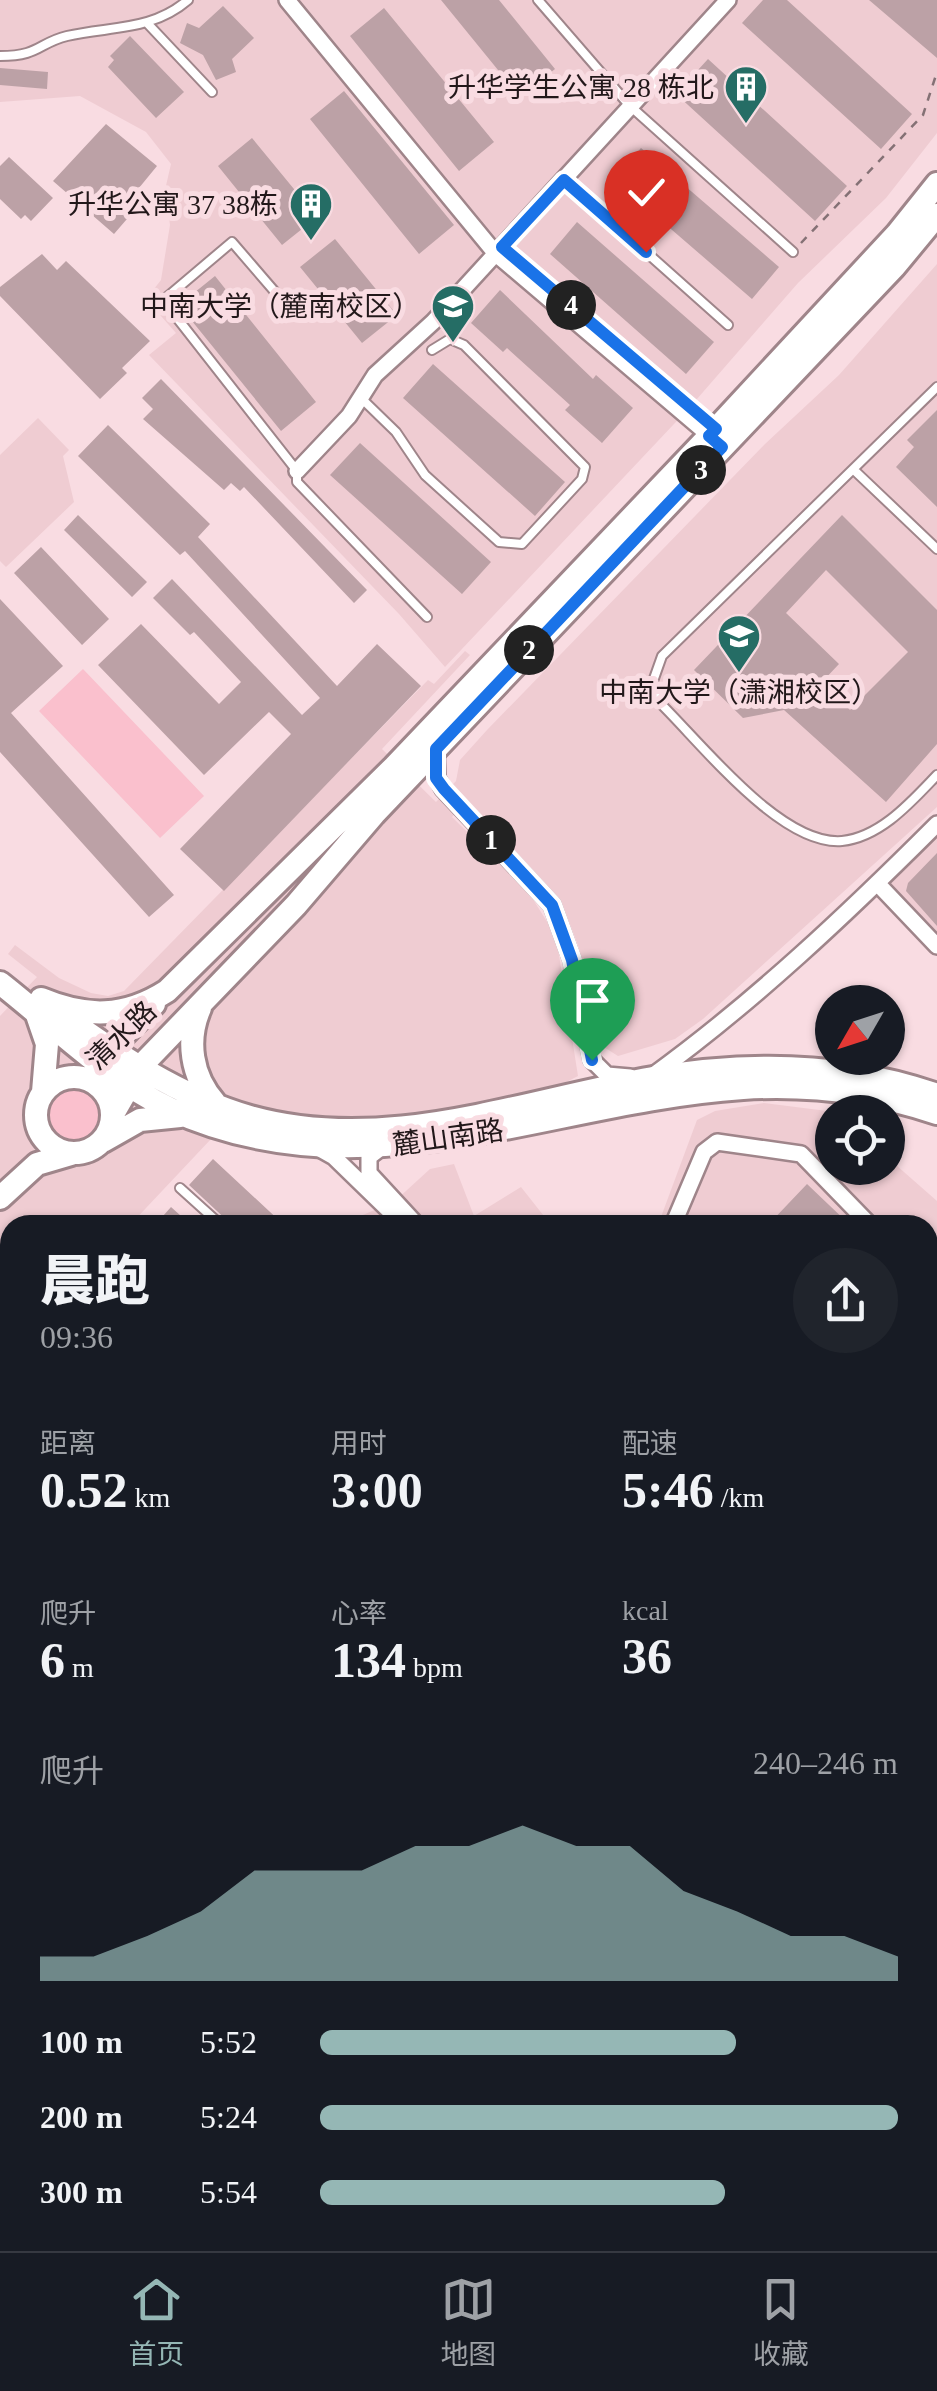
<!DOCTYPE html>
<html lang="zh">
<meta charset="utf-8">
<style>
body{margin:0;font-family:"Times New Roman","Noto Sans SC",serif;background:#20242c;color:#f1f3f6;height:100vh;display:flex;flex-direction:column;font-size:38px;white-space:nowrap}
*{box-sizing:border-box;margin:0}
p{font-size:32px;color:#9ea1a6}
.icon{flex:none;width:55px;height:55px;fill:none;stroke:currentColor;stroke-width:2;stroke-linecap:round;stroke-linejoin:round}
.map{position:relative;flex:1;overflow:hidden}
.drawer{position:absolute;left:0px;top:1215px;width:938px;height:1038px;display:flex;flex-direction:column;background:#171b24;border-radius:30px 30px 0 0;box-shadow:0 2px 8px #0004}
.drawer>*{flex:none}
.needle{width:65px;rotate:231deg}
.tools{position:absolute;left:815px;top:985px;display:grid;gap:20px}
.tools a{display:grid;place-items:center;width:90px;height:90px;border-radius:50%;background:#171b24;box-shadow:0 2px 8px #0004;font-size:50px}
.pin{position:absolute;display:grid;place-items:center;width:85px;height:85px;color:#fff;margin:-102px -42px;border-radius:50% 50% 50% 0;rotate:-45deg;box-shadow:0 0 10px #0007}
.pin .icon{rotate:45deg}
.km{position:absolute;width:50px;height:50px;margin:-25px;border-radius:50%;background:#222;color:#fff;font-size:28px;line-height:50px;text-align:center}
.round{display:grid;place-items:center;flex:none;width:105px;height:105px;border-radius:52px;background:#20242c}
.headline{display:flex;align-items:center;justify-content:space-between;height:170px;padding:0 40px}
h1{font-size:55px;font-weight:800;line-height:75px}
.figures{display:grid;grid-template-columns:repeat(3,1fr);gap:15px;height:170px;padding:10px 40px}
.figures div{display:grid;align-content:center}
.figures b{font-size:50px;font-weight:800}
.figures small{font-size:28px;font-weight:400}
.figures p{font-size:28px}
.chart{height:280px;padding:20px 40px}
.chart p{display:flex;justify-content:space-between}
.chart svg{width:100%;height:180px;margin-top:10px;fill:#95b7b5;opacity:.7}
ul{padding:0 40px;list-style:none;font-size:32px}
li{display:grid;grid-template-columns:160px 120px 1fr;align-items:center;height:75px}
li i{height:25px;border-radius:12px;background:#95b7b5}
.tab-bar{display:flex;justify-content:space-around;align-items:center;height:140px;border-top:2px solid #363941;background:#171b24;font-size:28px;color:#9ea1a6}
.tab-bar a{display:grid;justify-items:center;gap:5px}
.tab-bar .selected{color:#95b7b5}
.map>svg:first-child{display:block}
</style>
<div class="map">
<svg width="937" height="2251" viewBox="0 0 937 2251">
<rect width="100%" height="100%" fill="#f9dce2"/>
<!-- built -->
<path fill="#efccd2" d="M0 0H937V133L886 198 798 283 690 407 445 667 399 614 149 355 176 333 146 299 161 280 170 225 165 190 171 164 146 132 80 96 0 102Z
M937 264V807L703 1019 675 1039 618 1056 599 1044 579 948 562 903 466 801 452 817 529 893 556 936 578 1076 553 1089 428 1115 335 1120 244 1104 130 1225H10V2242H928V1225H658L697 1120 715 1111 764 1103 835 1112 832 1168H888V1158L937 1201V2251H0V1016L37 977 8 954 15 945 59 978 91 993 108 996 124 991 428 680 434 684 465 651 470 655 382 749 436 802 456 781 460 760 487 730 765 444 839 375Z
M38 418 69 450 63 456 74 502 6 567 0 561V455Z
M937 824V946L877 883Z
M454 1164 474 1216 521 1187 551 1225H340L395 1201 430 1169Z"/>
<!-- green -->
<path fill="#fac0cd" d="M83 669 204 796 160 838 39 711Z
M45 1115a27 27 0 1 1 54 0a27 27 0 1 1-54 0Z"/>
<!-- building -->
<path fill="#bca1a6" fill-rule="evenodd" d="M441 0H499L555 69 520 97Z
M763 0H787L912 114 881 149 742 23Z
M869 0H937V58Z
M223 6 254 38 232 59 236 72 216 80 203 55 180 43 187 23 199 28Z
M384 8 494 142 459 171 350 36Z
M130 36 184 92 156 118 108 67 114 60 110 56Z
M708 59 847 186 815 221 676 94Z
M0 68 48 72 47 89 0 85Z
M344 91 454 225 419 254 310 119Z
M106 124 157 166 125 205 133 212 114 234 53 181Z
M252 138 317 217 282 245 218 166Z
M641 148 779 267 752 299 613 179Z
M9 157 53 198 31 221 25 215 21 219 0 199V166Z
M577 222 714 342 686 374 550 254Z
M335 239 397 315 362 343 300 267Z
M42 254 57 270 66 261 150 341 122 368 127 373 100 399 0 296V287Z
M215 276 316 402 281 431 179 305Z
M500 290 593 379 596 375 633 408 602 443 565 410 570 405 507 348 503 352 471 323Z
M433 364 565 482 535 516 403 398Z
M161 379 367 590 354 603 244 487 240 491 231 483 224 490 143 419 153 409 142 398Z
M937 410V507L896 467 914 447 907 440Z
M108 425 210 524 198 537 337 686 377 644 421 686 224 891 180 849 291 734 269 712 204 775 98 665 141 624 219 704 241 682 194 632 190 635 153 598 172 579 302 715 320 698 185 551 180 555 78 456Z
M360 443 491 562 462 594 330 475Z
M78 515 147 582 132 597 64 530Z
M842 515 937 610V744L886 802 784 710 743 718 694 670ZM826 570 908 652 850 710 822 682 839 664 786 613Z
M41 547 109 619 82 645 14 573Z
M0 599 63 666 11 713 174 895 149 917 0 752Z
M937 853V926L906 891 908 883Z
M213 1159 284 1225H232L189 1185Z
M807 1184 850 1225H768Z
M171 1207 191 1225H155Z"/>
<g fill="none" stroke-linecap="round" stroke-linejoin="round">
<!-- lane casing -->
<g stroke="#9f858a" stroke-width="12">
<path id="lane" d="M538 0 629 105 793 252
M148 24 212 92
M0 56C40 56 38 43 67 36 111 26 152 31 188 0
M564 179 728 325
M288 307 232 242 167 297 170 309 297 471V482L427 617
M937 387 662 656 651 687 660 703C702 744 781 846 842 841 881 837 912 801 937 775
M361 398 396 432 425 475 499 542 522 544 582 479 585 467 464 345 450 339 432 350
M855 471 937 549
M180 1188 221 1225
M928 1384 937 1393
M0 1406 10 1416
M928 1509 937 1518
M0 1511 10 1520
M928 2141 937 2155
M261 2242 271 2251
M490 2242 495 2251"/>
</g>
<!-- street casing -->
<g stroke="#9f858a" stroke-width="20">
<path id="street" d="M287 0 496 254 716 441
M297 471 349 416 375 375 433 322 728 0
M436 749 437 778 443 789 552 905 572 960 592 1060 607 1075 630 1077
M877 883 937 946
M652 1076C754 1002 848 913 937 824
M382 1147 369 1157V1173L417 1225
M318 1148 334 1157 404 1225
M673 1225 704 1152 717 1142 801 1154 870 1225
M928 1261 937 1266
M0 1343 10 1333
M928 1495 937 1485
M928 1723 937 1732
M928 1780 937 1766"/>
</g>
<!-- secondary casing -->
<g stroke="#9f858a" stroke-width="28">
<path id="secondary" d="M0 983C55 1026 107 1079 170 1109 364 1198 547 1101 743 1088 809 1084 875 1092 937 1113
M41 999C86 1018 125 1018 167 991L394 767 716 429 897 234 937 184
M200 1008C186 1040 191 1076 215 1103
M36 1012 47 1044 43 1092
M58 1012C116 1054 180 1097 250 1117 386 1155 520 1101 653 1078 747 1062 846 1063 937 1095
M103 1056 154 1004
M36 1115a38 38 0 1 1 76 0a38 38 0 1 1-76 0Z
M113 1114 140 1067 296 905 374 814 894 267 937 215
M103 1141 140 1120 180 1116
M0 1198 37 1164 71 1154"/>
</g>
<!-- path -->
<path stroke="#847175" stroke-width="2.5" stroke-dasharray="8 8" stroke-linecap="butt" d="M801 243 923 115 937 72"/>
<!-- lane -->
<use href="#lane" stroke="#fff" stroke-width="8"/>
<!-- street -->
<use href="#street" stroke="#fff" stroke-width="15"/>
<!-- secondary -->
<use href="#secondary" stroke="#fff" stroke-width="22"/>
</g>
<g fill="none" stroke-linecap="round" stroke-linejoin="round">
<!-- route casing -->
<g stroke="#fff" stroke-width="20">
<path id="route" d="M592 1060 572 960 552 905 444 789 436 778V749L722 447 709 436 716 429 502 247 564 180 646 252"/>
</g>
<!-- route -->
<use href="#route" stroke="#1a73e8" stroke-width="12"/>
</g>
<!-- icons -->
<defs>
<g id="building-pin" transform="scale(2.25)"><path d="M0 17L-7.5 6A9.5 9.5 0 1 1 7.5 6Z" fill="#256d65" stroke="#f9dce2"/><path d="M-4-6H4V6H1V3H-1V6H-4ZM-2.5-4.3h1.7v1.8h-1.7ZM.8-4.3h1.7v1.8H.8ZM-2.5-1h1.7V.8h-1.7ZM.8-1h1.7V.8H.8Z" fill="#fff"/></g>
<g id="university-pin" transform="scale(2.25)"><path d="M0 17L-7.5 6A9.5 9.5 0 1 1 7.5 6Z" fill="#256d65" stroke="#f9dce2"/><path d="M0-5L7-2L0 1L-7-2ZM-4 1L0 2.5L4 1V4Q0 6-4 4Z" fill="#fff"/></g>
</defs>
<g fill-rule="evenodd">
<use href="#building-pin" x="746" y="87"/>
<use href="#building-pin" x="311" y="204"/>
<use href="#university-pin" x="453" y="306"/>
<use href="#university-pin" x="739" y="636"/>
</g>
<g text-anchor="middle" stroke-width="10" stroke-linejoin="round" paint-order="stroke">
<!-- poi labels -->
<g font-size="28" fill="#22181a" stroke="#f9dce2" text-anchor="end">
<text x="714" y="97">升华学生公寓 28 栋北</text>
<text x="278" y="214">升华公寓 37 38栋</text>
<text x="420" y="316">中南大学（麓南校区）</text>
<text x="739" y="702" text-anchor="middle">中南大学（潇湘校区）</text>
</g>
<!-- street labels -->
<g font-size="28" fill="#22181a" stroke="#f9dce2">
<text transform="translate(121 1035) rotate(-44)" y="10">清水路</text>
<text transform="translate(448 1137) rotate(-8)" y="10">麓山南路</text>
</g>
</g>
</svg>
<div class="tools">
<a><svg class="needle" viewBox="-14 -14 28 28"><path d="M0-13l5 13h-10z" fill="#e53935"/><path d="M0 13l5-13h-10z" fill="#9ea1a6"/></svg></a>
<a><svg class="icon" aria-label="locate" viewBox="0 0 24 24"><circle cx="12" cy="12" r="6"/><path d="M12 2v4M12 18v4M2 12h4M18 12h4"/></svg></a>
</div>
<div class="pin" style="left:592px;top:1060px;background:#1e9e55"><svg class="icon" aria-label="arrive" viewBox="0 0 24 24"><path d="M6 21V4h12l-3 4 3 4H6"/></svg></div>
<div class="pin" style="left:646px;top:252px;background:#d93025"><svg class="icon" aria-label="check" viewBox="0 0 24 24"><path d="M5 12l5 5 9-10"/></svg></div>
<b class="km" style="left:491px;top:840px">1</b>
<b class="km" style="left:529px;top:650px">2</b>
<b class="km" style="left:701px;top:470px">3</b>
<b class="km" style="left:571px;top:305px">4</b>
<section class="drawer">
<div class="headline"><div><h1>晨跑</h1><p>09:36</p></div><a class="round"><svg class="icon" aria-label="share" viewBox="0 0 24 24"><path d="M12 15V3M7 8l5-5 5 5M5 13v7h14v-7"/></svg></a></div>
<div class="figures">
<div><p>距离</p><b>0.52<small> km</small></b></div>
<div><p>用时</p><b>3:00</b></div>
<div><p>配速</p><b>5:46<small> /km</small></b></div>
</div>
<div class="figures">
<div><p>爬升</p><b>6<small> m</small></b></div>
<div><p>心率</p><b>134<small> bpm</small></b></div>
<div><p>kcal</p><b>36</b></div>
</div>
<div class="chart"><p><span>爬升</span>240–246 m</p>
<svg viewBox="0 0 160 44" preserveAspectRatio="none"><path d="M0 44V38L10 38L20 33L30 27L40 17L50 17L60 17L70 11L80 11L90 6L100 11L110 11L120 22L130 27L140 33L150 33L160 38V44z"/></svg>
</div>
<ul>
<li><b>100 m</b>5:52<i style="width:72%"></i></li>
<li><b>200 m</b>5:24<i style="width:100%"></i></li>
<li><b>300 m</b>5:54<i style="width:70%"></i></li>
</ul>
</section>
</div>
<nav class="tab-bar">
<a class="selected"><svg class="icon" aria-label="home" viewBox="0 0 24 24"><path d="M3 11l9-7 9 7M6 9v11h12V9"/></svg>首页</a>
<a><svg class="icon" aria-label="map" viewBox="0 0 24 24"><path d="M3 6l6-2 6 2 6-2v14l-6 2-6-2-6 2zM9 4v14M15 6v14"/></svg>地图</a>
<a><svg class="icon" aria-label="saved" viewBox="0 0 24 24"><path d="M7 4h10v16l-5-4-5 4z"/></svg>收藏</a>
</nav>
